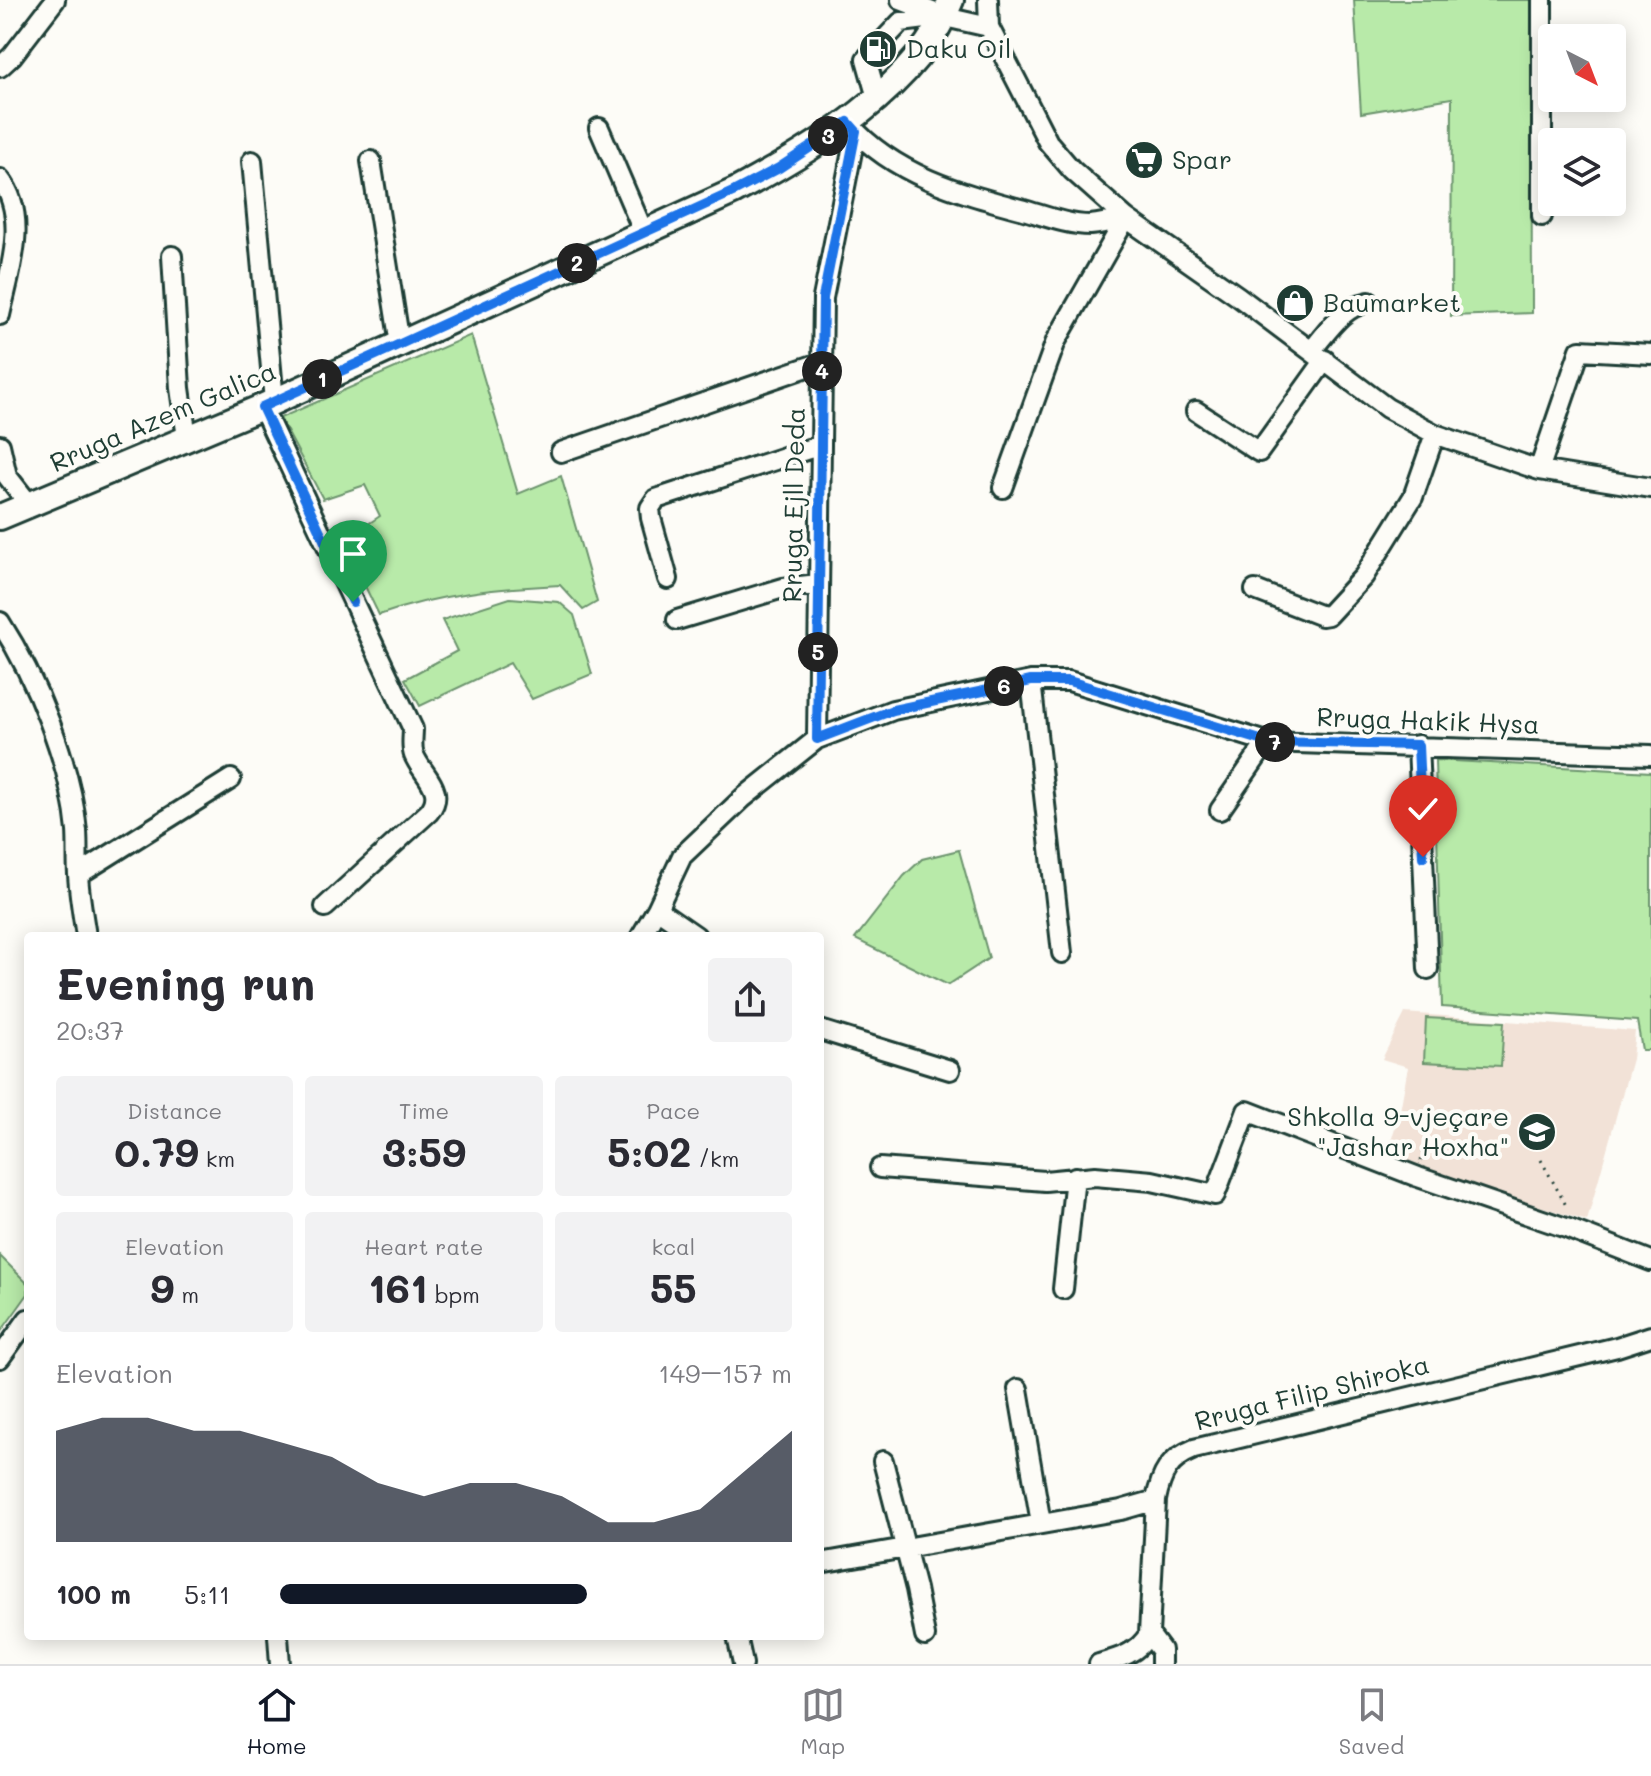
<!DOCTYPE html>
<meta charset="utf-8">
<style>
body{margin:0;font-family:Mali,sans-serif;background:#f2f2f3;color:#2b2b33;height:100vh;display:flex;flex-direction:column;font-size:30px;white-space:nowrap}
*{box-sizing:border-box;margin:0}
p{font-size:26px;color:#7c7c81}
.icon{flex:none;width:44px;height:44px;fill:none;stroke:currentColor;stroke-width:2;stroke-linecap:round;stroke-linejoin:round}
.map{position:relative;flex:1;overflow:hidden}
.details{position:absolute;left:24px;top:932px;width:800px;height:708px;display:flex;flex-direction:column;background:#fff;border-radius:8px;box-shadow:0 4px 20px #0003}
.details>*{flex:none}
.needle{width:52px;rotate:138deg}
.fabs{position:absolute;left:1538px;top:24px;display:grid;gap:16px}
.fabs a{display:grid;place-items:center;width:88px;height:88px;border-radius:8px;background:#fff;box-shadow:0 4px 20px #0003;font-size:40px}
.pin{position:absolute;display:grid;place-items:center;width:68px;height:68px;color:#fff;margin:-82px -34px;border-radius:50% 50% 50% 0;rotate:-45deg;box-shadow:0 0 8px #0007}
.pin .icon{rotate:45deg}
.km{position:absolute;width:40px;height:40px;margin:-20px;border-radius:50%;background:#222;color:#fff;font-size:22px;line-height:40px;text-align:center}
.round{display:grid;place-items:center;flex:none;width:84px;height:84px;border-radius:8px;background:#f2f2f3}
.head{display:flex;align-items:center;justify-content:space-between;height:136px;padding:0 32px}
h1{font-size:44px;font-weight:800;line-height:60px}
.stats{display:grid;grid-template-columns:repeat(3,1fr);gap:12px;height:136px;padding:8px 32px}
.stats div{display:grid;align-content:center;border-radius:8px;background:#f2f2f3;text-align:center}
.stats b{font-size:40px;font-weight:800}
.stats small{font-size:22px;font-weight:400}
.stats p{font-size:22px}
.chart{height:224px;padding:16px 32px}
.chart p{display:flex;justify-content:space-between}
.chart svg{width:100%;height:144px;margin-top:8px;fill:#111827;opacity:.7}
ul{padding:0 32px;list-style:none;font-size:26px}
li{display:grid;grid-template-columns:128px 96px 1fr;align-items:center;height:60px}
li i{height:20px;border-radius:10px;background:#111827}
.menu{display:flex;justify-content:space-around;align-items:center;height:112px;border-top:2px solid #e1e1e2;background:#fff;font-size:22px;color:#7c7c81}
.menu a{display:grid;justify-items:center;gap:4px}
.menu .active{color:#111827}
.map>svg:first-child{display:block}
</style>
<div class="map">
<svg width="1651" height="1664" viewBox="0 0 1651 1664">
<rect width="100%" height="100%" fill="#fdfcf7"/>
<filter id="ink" filterUnits="userSpaceOnUse"><feTurbulence type="fractalNoise" baseFrequency=".0125" numOctaves="2"/><feDisplacementMap in="SourceGraphic" scale="16" xChannelSelector="R" yChannelSelector="G"/><feConvolveMatrix kernelMatrix="1 2 1 2 8 2 1 2 1" color-interpolation-filters="sRGB"/></filter>
<g filter="url(#ink)">
<!-- built -->
<path fill="#f2e2d7" d="M1405 1013 1635 1031 1632 1059 1587 1221 1386 1158 1400 1111 1408 1067 1382 1059Z"/>
<!-- green -->
<path fill="#b8eaa9" stroke="#6c946e" stroke-width="2" d="M1354 0H1531L1532 313 1451 316 1452 98 1361 113Z
M471 335 518 494 561 476 597 602 583 610 560 585C498 588 437 594 379 615L343 541 380 516 365 485 323 499 280 418Z
M510 598 559 602 574 615 592 674 532 699 510 663 420 706 405 679 457 651 442 620Z
M1435 760 1651 772V1050H1642L1637 1021 1442 1007Z
M959 850 989 958 948 985 855 939 904 876 922 859Z
M1426 1018 1504 1022 1501 1066 1424 1062Z
M0 1256 28 1284V1294L0 1333Z"/>
<g fill="none" stroke-linecap="round" stroke-linejoin="round">
<!-- minor casing -->
<g stroke="#1f3d34" stroke-width="24">
<path id="minor" d="M901 0 945 17 989 27 1048 142 1072 170 1126 218 1239 297 1387 408 1435 434 1539 470 1651 488
M988 0 989 27
M1542 0V216
M0 67 12 56 55 0
M877 98 866 59 901 22 942 17
M850 125C895 176 961 193 1024 210 1045 216 1068 225 1090 225 1102 224 1114 221 1126 218
M599 128 644 233
M252 161 274 401
M371 161 400 344
M0 179C30 217 9 273 0 315
M172 256 180 388 187 438
M1312 350C1329 330 1342 307 1369 302
M262 407 413 729C413 737 411 747 414 755 422 775 447 790 429 812L325 907
M1196 411 1259 452 1325 360
M0 445 7 476 29 504
M561 452 822 362
M1539 470 1580 350 1651 354
M1003 488 1056 341 1126 218
M668 579 651 518 650 508 656 499 821 445
M1255 590 1322 616 1328 615 1364 576 1413 497 1435 434
M677 620 783 588 818 584
M0 622C36 678 71 764 77 831 78 845 77 860 78 874 79 895 83 916 86 936
M1031 681 1062 953
M817 739 823 298 856 131
M1418 745 1428 969
M1220 810 1267 742
M78 875 231 779
M657 909 696 936
M641 936 657 909 682 856 743 798 817 739 893 710 1031 681H1069L1267 742 1651 755
M820 1030 950 1070
M880 1168 1045 1181 1095 1176 1152 1181 1215 1195 1247 1111 1418 1177 1569 1229 1651 1261
M1063 1289 1075 1177
M0 1358 28 1319
M1018 1389 1041 1523
M883 1461 916 1589 925 1636
M820 1563 1121 1510 1156 1500
M1149 1634 1161 1650V1664
M278 1636 280 1664
M737 1636 743 1664
M1099 1664C1120 1658 1138 1653 1149 1634L1156 1500C1161 1474 1169 1459 1194 1449L1617 1347 1651 1336"/>
</g>
<!-- major casing -->
<g stroke="#1f3d34" stroke-width="30">
<path id="major" d="M0 517 262 407 735 191C812 150 918 87 951 0"/>
</g>
<!-- path -->
<path stroke="#1f3d34" stroke-width="3" stroke-dasharray="2 6" stroke-linecap="butt" d="M1541 1160 1568 1209
M1421 1161 1425 1145"/>
<!-- minor -->
<use href="#minor" stroke="#fdfcf7" stroke-width="18"/>
<!-- major -->
<use href="#major" stroke="#fdfcf7" stroke-width="24"/>
</g>
</g>
<g fill="none" stroke-linecap="round" stroke-linejoin="round" filter="url(#ink)">
<!-- route casing -->
<g stroke="#fff" stroke-width="16">
<path id="route" d="M353 602 262 407 735 191 779 168 848 122 856 131 823 298 817 739 893 710 1031 681H1069L1267 742 1418 745 1423 857"/>
</g>
<!-- route -->
<use href="#route" stroke="#1a73e8" stroke-width="10"/>
</g>
<!-- icons -->
<defs>
<g id="fuel-disc" transform="scale(2)"><circle r="9.5" fill="#1f3d34" stroke="#fdfcf7"/><path d="M-5.5-6h7V0h2V4h1.3V-2.5L3-4.5l.8-.8L6-3V5H2.5V1h-1V6h-7ZM-4.2-4.7v3.2H.2V-4.7Z" fill="#fff"/></g>
<g id="supermarket-disc" transform="scale(2)"><circle r="9.5" fill="#1f3d34" stroke="#fdfcf7"/><path d="M-6-5.5h2.5l.6 2H6L4.5 2H-2.5L-4.4-4H-6ZM-1.5 3.2a1.3 1.3 0 1 0 .1 0ZM3 3.2a1.3 1.3 0 1 0 .1 0Z" fill="#fff"/></g>
<g id="shop-disc" transform="scale(2)"><circle r="9.5" fill="#1f3d34" stroke="#fdfcf7"/><path d="M-5-2.5h2.3a2.7 3.5 0 0 1 5.4 0H5L5.5 6h-11ZM-1.5-2.5h3a1.5 2.3 0 0 0-3 0Z" fill="#fff"/></g>
<g id="school-disc" transform="scale(2)"><circle r="9.5" fill="#1f3d34" stroke="#fdfcf7"/><path d="M0-5L7-2L0 1L-7-2ZM-4 1L0 2.5L4 1V4Q0 6-4 4Z" fill="#fff"/></g>
</defs>
<g fill-rule="evenodd">
<use href="#fuel-disc" x="878" y="49"/>
<use href="#supermarket-disc" x="1144" y="160"/>
<use href="#shop-disc" x="1295" y="303"/>
<use href="#school-disc" x="1537" y="1132"/>
</g>
<g text-anchor="middle" stroke-width="8" stroke-linejoin="round" paint-order="stroke">
<!-- poi labels -->
<g font-size="26" fill="#1f3d34" stroke="#fdfcf7" text-anchor="start">
<text x="906" y="58">Daku Oil</text>
<text x="1172" y="169">Spar</text>
<text x="1323" y="312">Baumarket</text>
<text x="1509" y="1126" text-anchor="end">Shkolla 9-vjeçare<tspan x="1509" dy="30">"Jashar Hoxha"</tspan></text>
</g>
<!-- street labels -->
<g font-size="26" fill="#1f3d34" stroke="#fdfcf7">
<text transform="translate(163 417) rotate(-23)" y="9">Rruga Azem Galica</text>
<text transform="translate(794 505) rotate(-89)" y="9">Rruga Ejll Deda</text>
<text transform="translate(1428 721) rotate(2)" y="9">Rruga Hakik Hysa</text>
<text transform="translate(1312 1393) rotate(-14)" y="9">Rruga Filip Shiroka</text>
</g>
</g>
</svg>
<div class="fabs">
<a><svg class="needle" viewBox="-14 -14 28 28"><path d="M0-13l5 13h-10z" fill="#e53935"/><path d="M0 13l5-13h-10z" fill="#7c7c81"/></svg></a>
<a><svg class="icon" aria-label="layers" viewBox="0 0 24 24"><path d="M12 4l9 5-9 5-9-5zM3 14l9 5 9-5"/></svg></a>
</div>
<div class="pin" style="left:353px;top:602px;background:#1e9e55"><svg class="icon" aria-label="arrive" viewBox="0 0 24 24"><path d="M6 21V4h12l-3 4 3 4H6"/></svg></div>
<div class="pin" style="left:1423px;top:857px;background:#d93025"><svg class="icon" aria-label="check" viewBox="0 0 24 24"><path d="M5 12l5 5 9-10"/></svg></div>
<b class="km" style="left:322px;top:379px">1</b>
<b class="km" style="left:577px;top:263px">2</b>
<b class="km" style="left:828px;top:136px">3</b>
<b class="km" style="left:822px;top:371px">4</b>
<b class="km" style="left:818px;top:652px">5</b>
<b class="km" style="left:1004px;top:686px">6</b>
<b class="km" style="left:1275px;top:742px">7</b>
<section class="details">
<div class="head"><div><h1>Evening run</h1><p>20:37</p></div><a class="round"><svg class="icon" aria-label="share" viewBox="0 0 24 24"><path d="M12 15V3M7 8l5-5 5 5M5 13v7h14v-7"/></svg></a></div>
<div class="stats">
<div><p>Distance</p><b>0.79<small> km</small></b></div>
<div><p>Time</p><b>3:59</b></div>
<div><p>Pace</p><b>5:02<small> /km</small></b></div>
</div>
<div class="stats">
<div><p>Elevation</p><b>9<small> m</small></b></div>
<div><p>Heart rate</p><b>161<small> bpm</small></b></div>
<div><p>kcal</p><b>55</b></div>
</div>
<div class="chart"><p><span>Elevation</span>149–157 m</p>
<svg viewBox="0 0 160 44" preserveAspectRatio="none"><path d="M0 44V10L10 6L20 6L30 10L40 10L50 14L60 18L70 26L80 30L90 26L100 26L110 30L120 38L130 38L140 34L150 22L160 10V44z"/></svg>
</div>
<ul>
<li><b>100 m</b>5:11<i style="width:60%"></i></li>
</ul>
</section>
</div>
<nav class="menu">
<a class="active"><svg class="icon" aria-label="home" viewBox="0 0 24 24"><path d="M3 11l9-7 9 7M6 9v11h12V9"/></svg>Home</a>
<a><svg class="icon" aria-label="map" viewBox="0 0 24 24"><path d="M3 6l6-2 6 2 6-2v14l-6 2-6-2-6 2zM9 4v14M15 6v14"/></svg>Map</a>
<a><svg class="icon" aria-label="saved" viewBox="0 0 24 24"><path d="M7 4h10v16l-5-4-5 4z"/></svg>Saved</a>
</nav>
